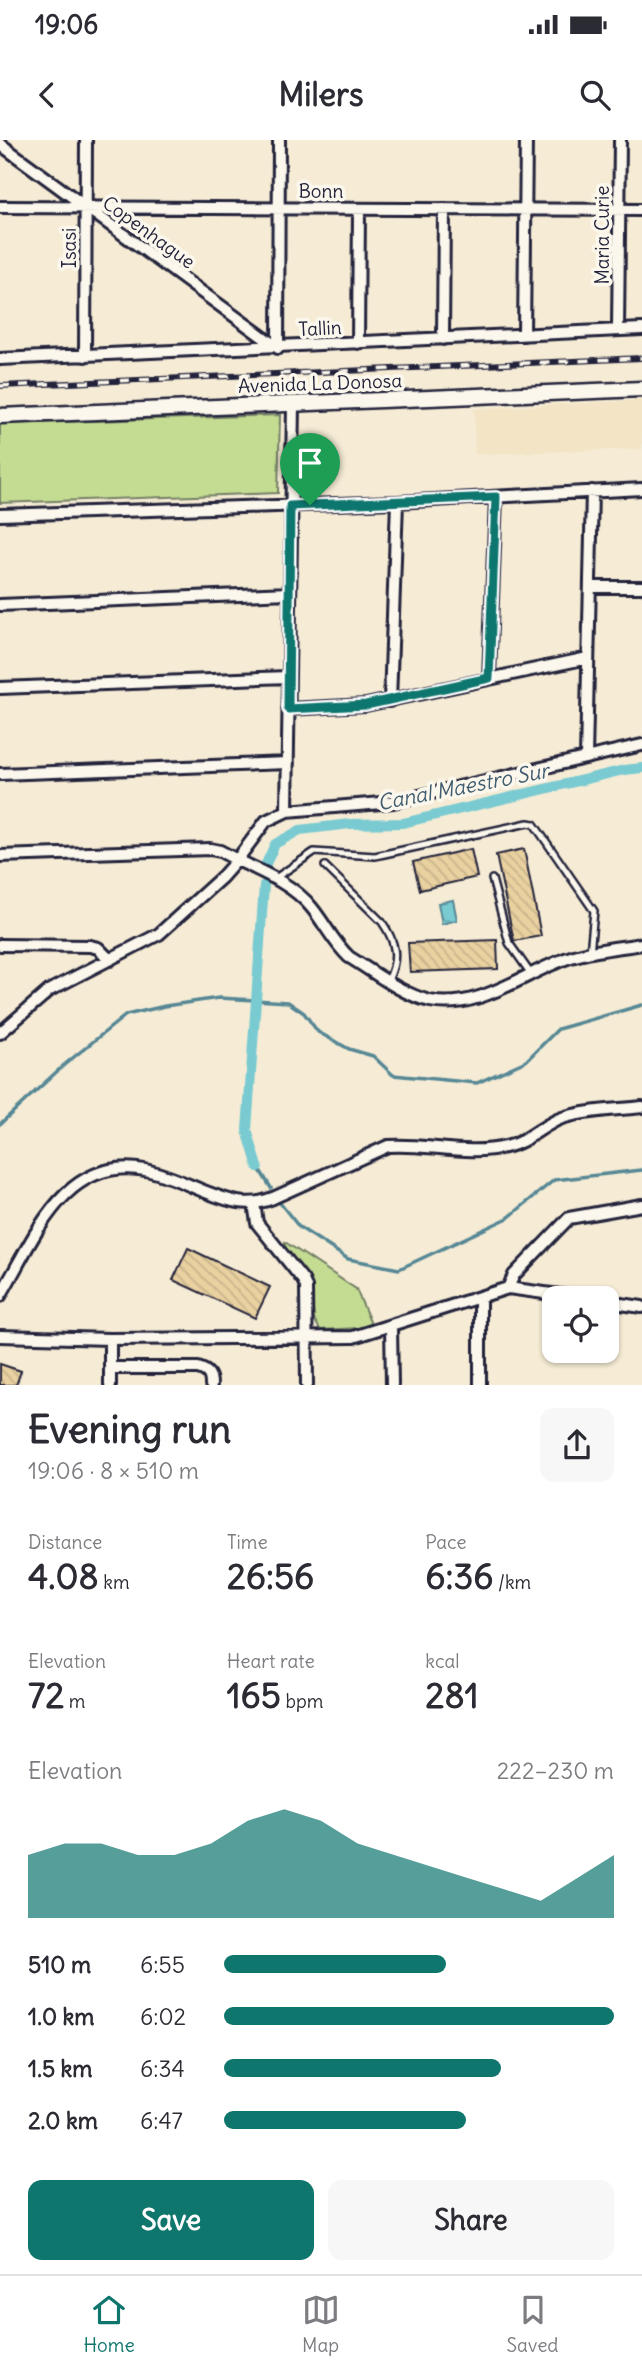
<!DOCTYPE html>
<meta charset="utf-8">
<style>
body{margin:0;font-family:Delius,sans-serif;background:#f7f7f7;color:#2b2b33;height:100vh;display:flex;flex-direction:column;font-size:26px;white-space:nowrap}
*{box-sizing:border-box;margin:0}
p{font-size:23px;color:#7c7c81}
.icon{flex:none;width:38px;height:38px;fill:none;stroke:currentColor;stroke-width:2;stroke-linecap:round;stroke-linejoin:round}
.map{position:relative;height:1245px;overflow:hidden}
.panel{display:flex;flex-direction:column;background:#fff;flex:1}
.panel>*{flex:none}
.fabs{position:absolute;left:542px;top:1146px;display:grid;gap:14px}
.fabs a{display:grid;place-items:center;width:77px;height:77px;border-radius:14px;background:#fff;box-shadow:0 2px 5px #0004;font-size:35px}
.pin{position:absolute;display:grid;place-items:center;width:60px;height:60px;color:#fff;margin:-72px -30px;border-radius:50% 50% 50% 0;rotate:-45deg;box-shadow:0 0 7px #0007}
.pin .icon{rotate:45deg}
.round{display:grid;place-items:center;flex:none;width:74px;height:74px;border-radius:14px;background:#f7f7f7}
.summary{display:flex;align-items:center;justify-content:space-between;height:119px;padding:0 28px}
h1{font-size:38px;font-weight:700;line-height:52px}
.metrics{display:grid;grid-template-columns:repeat(3,1fr);gap:10px;height:119px;padding:7px 28px}
.metrics div{display:grid;align-content:center}
.metrics b{font-size:35px;font-weight:700}
.metrics small{font-size:19px;font-weight:400}
.metrics p{font-size:19px}
.chart{height:196px;padding:14px 28px}
.chart p{display:flex;justify-content:space-between}
.chart svg{width:100%;height:126px;margin-top:7px;fill:#0f766e;opacity:.7}
.cta{display:flex;gap:14px;margin-top:auto;padding:14px 28px}
.cta a{flex:1;height:80px;border-radius:14px;background:#0f766e;color:#fff;font-size:28px;font-weight:700;line-height:80px;text-align:center}
.cta a+a{background:#f7f7f7;color:#2b2b33}
ul{padding:0 28px;list-style:none;font-size:23px}
li{display:grid;grid-template-columns:112px 84px 1fr;align-items:center;height:52px}
li i{height:18px;border-radius:9px;background:#0f766e}
.status{display:flex;justify-content:space-between;align-items:center;height:49px;padding:0 35px;background:#fff;direction:ltr}
.status svg{height:19px;fill:currentColor}
header{display:flex;justify-content:space-between;align-items:center;height:91px;padding:0 28px;background:#fff;font-size:32px;font-weight:700}
.tabs{display:flex;justify-content:space-around;align-items:center;height:98px;border-top:2px solid #e1e1e2;background:#fff;font-size:19px;color:#7c7c81}
.tabs a{display:grid;justify-items:center;gap:4px}
.tabs .on{color:#0f766e}
.map>svg:first-child{display:block}
</style>
<div class="status"><b>19:06</b><svg viewBox="0 0 49 12"><path d="M0 12V9h3v3zM5 12V6h3v6zM10 12V3h3v9zM15 12V0h3v12zM26 1h20v11H26zM47 4h2v5h-2z"/></svg></div>
<header><svg class="icon" aria-label="back" viewBox="0 0 24 24"><path d="M15 5l-7 7 7 7"/></svg>Milers<svg class="icon" aria-label="search" viewBox="0 0 24 24"><circle cx="10" cy="10" r="6"/><path d="M15 15l6 6"/></svg></header>
<div class="map">
<svg width="642" height="1245" viewBox="0 0 642 1245">
<defs>
<pattern id="water-ripples" width="26" height="14" patternUnits="userSpaceOnUse" patternTransform="scale(1.75)"><rect width="26" height="14" fill="#79cad1"/><path d="M2 4q2-2 4 0t4 0M15 11q2-2 4 0t4 0" fill="none" stroke="#68adb4"/></pattern>
<pattern id="building-back-hatch" width="6" height="6" patternUnits="userSpaceOnUse" patternTransform="scale(1.75)"><rect width="6" height="6" fill="#e9d1a0"/><path d="M-1 5l2 2M0 0l6 6M5-1l2 2" fill="none" stroke="#c8b38b"/></pattern>
</defs>
<rect width="100%" height="100%" fill="#f6ecd5"/>
<filter id="ink" filterUnits="userSpaceOnUse"><feTurbulence type="fractalNoise" baseFrequency=".0143" numOctaves="2"/><feDisplacementMap in="SourceGraphic" scale="14" xChannelSelector="R" yChannelSelector="G"/><feConvolveMatrix kernelMatrix="1 2 1 2 8 2 1 2 1" color-interpolation-filters="sRGB"/></filter>
<g filter="url(#ink)">
<!-- built -->
<path fill="#f2e4c5" d="M642 260V309L475 314 474 269Z"/>
<!-- green -->
<path fill="#c4dc92" stroke="#737f66" stroke-width="2" d="M280 275 278 353 0 363V284Z
M285 1102 356 1149 371 1184 359 1188 320 1190 314 1179 310 1145 284 1107Z"/>
<!-- water -->
<path fill="url(#water-ripples)" stroke="#568795" stroke-width="2" d="M453 760 457 780 442 784 438 763Z"/>
<g fill="none" stroke-linecap="round" stroke-linejoin="round">
<!-- stream -->
<path stroke="#568795" stroke-width="3.5" d="M0 984 64 925 126 875 165 866 219 858 288 862 304 873 318 892 349 909 373 916 393 935 477 943 526 921 558 889 642 865
M258 1027 271 1048
M280 1063 299 1087 348 1119 399 1129 508 1078 554 1040 642 1030"/>
<!-- canal -->
<path stroke="#79cad1" stroke-width="10" d="M265 726 275 704 300 690 350 684 403 683 624 630 642 628
M258 1027 247 990 264 745"/>
</g>
<!-- building -->
<path fill="url(#building-back-hatch)" stroke="#22223b" stroke-width="2" d="M471 709 477 737 420 750 413 722Z
M524 709 541 796 514 801 496 715Z
M497 800 498 829 410 832 408 803Z
M188 1108 270 1147 255 1178 173 1140Z
M0 1224 21 1231 16 1245H0Z"/>
<g fill="none" stroke-linecap="round" stroke-linejoin="round">
<!-- service casing -->
<g stroke="#22223b" stroke-width="10">
<path id="service" d="M325 726 382 782C396 802 399 819 388 840
M274 739 314 712 375 716 528 683 534 684 594 771 590 813
M492 739 509 803 531 834"/>
</g>
<!-- minor casing -->
<g stroke="#22223b" stroke-width="16">
<path id="minor" d="M0 4 278 208
M0 67 642 70
M618 190 620 0
M524 195 526 0
M443 199 444 69
M358 203 359 69
M278 208 279 0
M85 216 86 0
M0 219 642 189
M0 375 397 362 642 349
M591 447H642
M0 465 289 453
M489 538 496 357
M0 548 288 537
M390 561 397 362
M288 569 366 565 588 518
M586 618 592 351
M0 634 288 623
M287 671 293 264
M0 716 210 709 220 711 237 720 266 681 287 671 393 662 642 605
M0 805 90 806 98 808 110 820
M0 893 50 850 159 794 222 737 237 720C263 732 294 745 312 768 325 784 334 803 349 817 374 832 401 854 430 861 478 871 524 833 568 818 591 810 617 808 642 804
M254 1063 257 1083 303 1140 306 1147 307 1245
M508 1148 581 1158
M0 1156C34 1100 63 1015 145 1030 166 1034 186 1044 206 1052 229 1061 248 1068 273 1058L388 1006C426 1003 467 1016 505 1007 527 1003 542 985 562 978 587 970 616 970 642 967
M480 1157V1245
M607 1162 642 1167
M391 1186 392 1245
M0 1196 110 1199 353 1197 508 1148 514 1135 569 1078 642 1065
M110 1228H198C208 1231 211 1235 211 1245
M110 1245V1199"/>
</g>
<!-- secondary casing -->
<g stroke="#22223b" stroke-width="19">
<path id="secondary" d="M0 276 642 249"/>
</g>
<!-- service -->
<use href="#service" stroke="#fbf7ec" stroke-width="5"/>
<!-- minor -->
<use href="#minor" stroke="#fbf7ec" stroke-width="10"/>
<!-- secondary -->
<use href="#secondary" stroke="#fbf7ec" stroke-width="14"/>
<!-- rail casing -->
<g stroke="#22223b" stroke-width="6">
<path id="rail" d="M0 246 642 218"/>
</g>
<!-- rail -->
<use href="#rail" stroke="#fbf7ec" stroke-width="3.5" stroke-dasharray="10" stroke-linecap="butt"/>
</g>
</g>
<g fill="none" stroke-linecap="round" stroke-linejoin="round" filter="url(#ink)">
<!-- route casing -->
<g stroke="#fff" stroke-width="14">
<path id="route" d="M496 357 489 538 366 565 288 569 290 366Z"/>
</g>
<!-- route -->
<use href="#route" stroke="#0f766e" stroke-width="9"/>
</g>
<g text-anchor="middle" stroke-width="7" stroke-linejoin="round" paint-order="stroke">
<!-- street labels -->
<g font-size="19" fill="#22223b" stroke="#fbf7ec">
<text x="321" y="58">Bonn</text>
<text transform="translate(149 92) rotate(36)" y="7">Copenhague</text>
<text transform="translate(602 95) rotate(-90)" y="7">Maria Curie</text>
<text transform="translate(69 108) rotate(-90)" y="7">Isasi</text>
<text transform="translate(320 188) rotate(-3)" y="7">Tallin</text>
<text transform="translate(320 243) rotate(-2)" y="7">Avenida La Donosa</text>
</g>
<!-- water labels -->
<g font-size="21" font-style="italic" fill="#405d70" stroke="#fbf7ec">
<text transform="translate(463 647) rotate(-11)" y="7">Canal Maestro Sur</text>
</g>
</g>
</svg>
<div class="fabs">
<a><svg class="icon" aria-label="locate" viewBox="0 0 24 24"><circle cx="12" cy="12" r="6"/><path d="M12 2v4M12 18v4M2 12h4M18 12h4"/></svg></a>
</div>
<div class="pin" style="left:310px;top:365px;background:#1e9e55"><svg class="icon" aria-label="arrive" viewBox="0 0 24 24"><path d="M6 21V4h12l-3 4 3 4H6"/></svg></div>
</div>
<section class="panel">
<div class="summary"><div><h1>Evening run</h1><p>19:06 · 8 × 510 m</p></div><a class="round"><svg class="icon" aria-label="share" viewBox="0 0 24 24"><path d="M12 15V3M7 8l5-5 5 5M5 13v7h14v-7"/></svg></a></div>
<div class="metrics">
<div><p>Distance</p><b>4.08<small> km</small></b></div>
<div><p>Time</p><b>26:56</b></div>
<div><p>Pace</p><b>6:36<small> /km</small></b></div>
</div>
<div class="metrics">
<div><p>Elevation</p><b>72<small> m</small></b></div>
<div><p>Heart rate</p><b>165<small> bpm</small></b></div>
<div><p>kcal</p><b>281</b></div>
</div>
<div class="chart"><p><span>Elevation</span>222–230 m</p>
<svg viewBox="0 0 160 44" preserveAspectRatio="none"><path d="M0 44V22L10 18L20 18L30 22L40 22L50 18L60 10L70 6L80 10L90 18L100 22L110 26L120 30L130 34L140 38L150 30L160 22V44z"/></svg>
</div>
<ul>
<li><b>510 m</b>6:55<i style="width:57%"></i></li>
<li><b>1.0 km</b>6:02<i style="width:100%"></i></li>
<li><b>1.5 km</b>6:34<i style="width:71%"></i></li>
<li><b>2.0 km</b>6:47<i style="width:62%"></i></li>
</ul>
<div class="cta"><a>Save</a><a>Share</a></div>
</section>
<nav class="tabs">
<a class="on"><svg class="icon" aria-label="home" viewBox="0 0 24 24"><path d="M3 11l9-7 9 7M6 9v11h12V9"/></svg>Home</a>
<a><svg class="icon" aria-label="map" viewBox="0 0 24 24"><path d="M3 6l6-2 6 2 6-2v14l-6 2-6-2-6 2zM9 4v14M15 6v14"/></svg>Map</a>
<a><svg class="icon" aria-label="saved" viewBox="0 0 24 24"><path d="M7 4h10v16l-5-4-5 4z"/></svg>Saved</a>
</nav>
